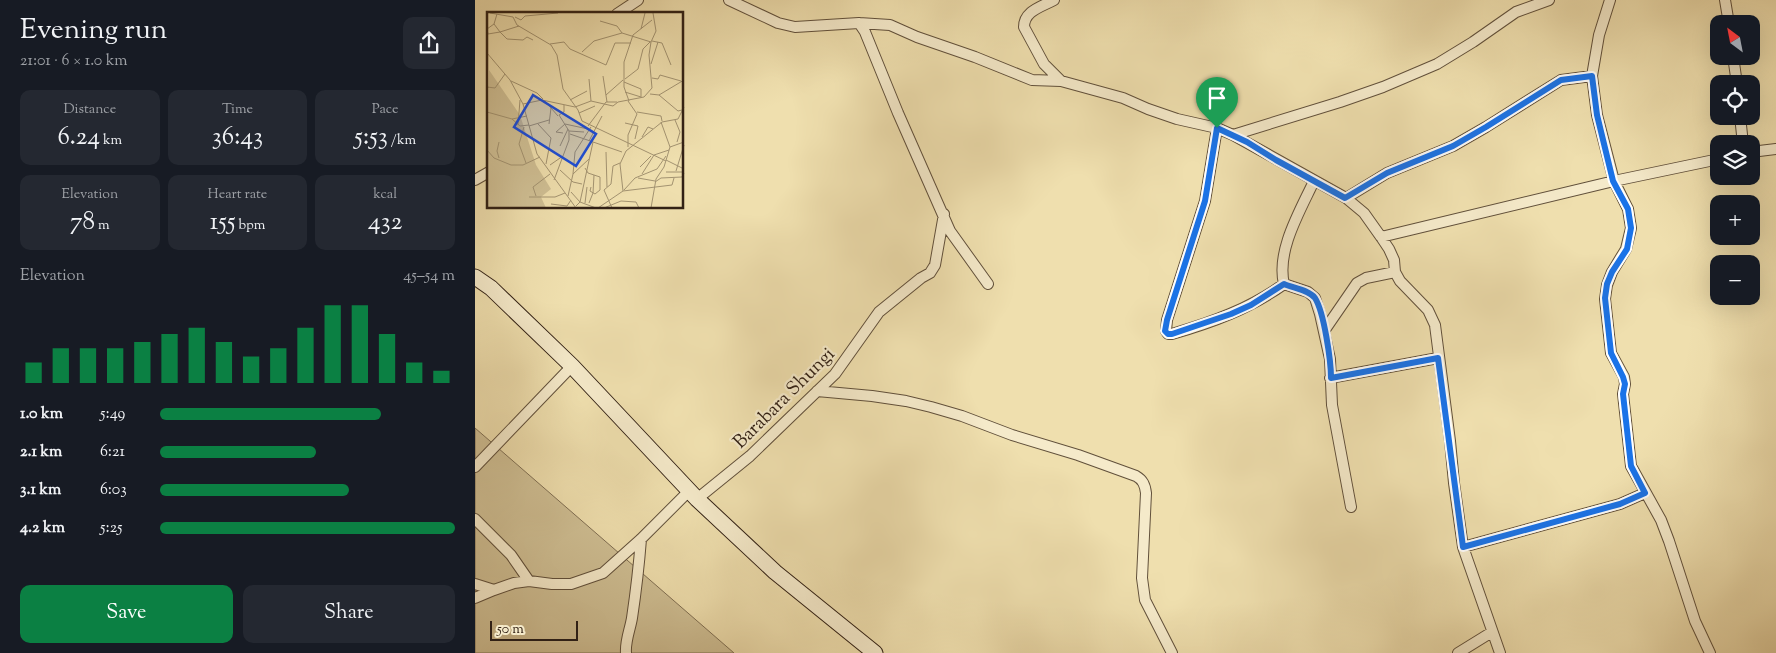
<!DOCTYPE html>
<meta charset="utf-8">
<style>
body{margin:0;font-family:"Sorts Mill Goudy",serif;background:#242831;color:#f1f3f6;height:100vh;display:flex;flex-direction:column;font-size:19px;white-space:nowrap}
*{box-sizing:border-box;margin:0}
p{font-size:16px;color:#9ea1a6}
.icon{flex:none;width:28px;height:28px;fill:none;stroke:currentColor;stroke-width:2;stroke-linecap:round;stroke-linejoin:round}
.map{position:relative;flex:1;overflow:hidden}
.side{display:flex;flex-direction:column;background:#171b24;width:475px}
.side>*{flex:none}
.needle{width:32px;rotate:328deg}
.controls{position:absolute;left:1235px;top:15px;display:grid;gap:10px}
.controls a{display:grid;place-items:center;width:50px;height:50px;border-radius:10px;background:#171b24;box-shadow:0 5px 20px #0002;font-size:25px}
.scale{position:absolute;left:15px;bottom:12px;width:88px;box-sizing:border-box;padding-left:5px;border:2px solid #322115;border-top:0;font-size:14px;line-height:18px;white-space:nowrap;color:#322115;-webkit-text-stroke:4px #f5eaca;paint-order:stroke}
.pin{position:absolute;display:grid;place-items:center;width:42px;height:42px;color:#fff;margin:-51px -21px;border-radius:50% 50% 50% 0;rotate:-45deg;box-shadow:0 0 5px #0007}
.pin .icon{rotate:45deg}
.round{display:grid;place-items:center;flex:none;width:52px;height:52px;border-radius:10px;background:#242831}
.head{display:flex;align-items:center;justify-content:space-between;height:85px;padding:0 20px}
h1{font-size:28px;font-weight:600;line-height:38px}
.stats{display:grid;grid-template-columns:repeat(3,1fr);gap:8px;height:85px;padding:5px 20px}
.stats div{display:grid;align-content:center;border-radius:10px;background:#242831;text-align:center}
.stats b{font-size:25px;font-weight:600}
.stats small{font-size:14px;font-weight:400}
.stats p{font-size:14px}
.chart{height:140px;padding:10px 20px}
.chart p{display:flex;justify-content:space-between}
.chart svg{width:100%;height:90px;margin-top:5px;stroke:#0b8043;stroke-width:6}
.primary-button{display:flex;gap:10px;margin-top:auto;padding:10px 20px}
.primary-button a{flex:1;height:58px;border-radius:10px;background:#0b8043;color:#fff;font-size:20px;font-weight:600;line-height:58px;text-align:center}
.primary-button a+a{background:#242831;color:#f1f3f6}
ul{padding:0 20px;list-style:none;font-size:16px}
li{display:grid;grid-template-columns:80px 60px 1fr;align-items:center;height:38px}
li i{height:12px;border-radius:6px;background:#0b8043}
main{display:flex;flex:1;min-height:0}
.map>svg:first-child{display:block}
</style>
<main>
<section class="side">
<div class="head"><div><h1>Evening run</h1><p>21:01 · 6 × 1.0 km</p></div><a class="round"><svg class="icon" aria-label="share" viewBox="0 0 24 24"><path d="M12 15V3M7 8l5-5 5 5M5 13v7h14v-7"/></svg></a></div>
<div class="stats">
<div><p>Distance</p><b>6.24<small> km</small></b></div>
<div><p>Time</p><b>36:43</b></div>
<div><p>Pace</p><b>5:53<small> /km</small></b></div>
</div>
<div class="stats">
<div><p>Elevation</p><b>78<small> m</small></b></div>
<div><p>Heart rate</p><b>155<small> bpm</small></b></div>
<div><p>kcal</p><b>432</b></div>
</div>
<div class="chart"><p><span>Elevation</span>45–54 m</p>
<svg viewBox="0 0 160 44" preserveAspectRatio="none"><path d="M5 44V34M15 44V27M25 44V27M35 44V27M45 44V24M55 44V20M65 44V17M75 44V24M85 44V31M95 44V27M105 44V17M115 44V6M125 44V6M135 44V20M145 44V34M155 44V38"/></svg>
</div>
<ul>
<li><b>1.0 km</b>5:49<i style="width:75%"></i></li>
<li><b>2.1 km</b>6:21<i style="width:53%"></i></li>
<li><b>3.1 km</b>6:03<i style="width:64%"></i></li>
<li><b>4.2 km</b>5:25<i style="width:100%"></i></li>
</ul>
<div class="primary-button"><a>Save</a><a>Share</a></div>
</section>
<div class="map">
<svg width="1301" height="653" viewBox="0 0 1301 653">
<rect width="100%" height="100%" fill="#efdfae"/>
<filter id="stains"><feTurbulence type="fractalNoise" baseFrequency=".004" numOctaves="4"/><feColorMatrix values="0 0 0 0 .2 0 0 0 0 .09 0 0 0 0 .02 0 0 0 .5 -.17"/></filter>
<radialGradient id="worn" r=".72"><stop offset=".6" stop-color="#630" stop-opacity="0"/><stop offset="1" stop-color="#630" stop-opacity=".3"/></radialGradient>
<!-- green -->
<path fill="#cfbf94" stroke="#807054" d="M0 428 259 653H0Z"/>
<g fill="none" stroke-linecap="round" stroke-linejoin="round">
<!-- street casing -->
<g stroke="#61503b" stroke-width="12">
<path id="street" d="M254 0 303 23 320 27 384 23 415 25 442 37 500 57 557 80 586 81
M579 0C566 7 549 11 549 27L569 64 586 81 648 98 673 109 702 119 742 128 758 135 871 198 889 213 906 237 914 249 919 260 920 272 925 281 953 310 960 325 975 441 979 483 988 547 1025 653
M1135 0 1124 35 1117 76 1122 115 1139 181 1153 209 1156 228 1151 249 1137 272 1132 285 1130 299 1136 353 1149 377 1150 384 1148 394 1156 466 1186 520 1194 541 1220 621 1235 653
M1250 0 1254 24
M142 14 163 0
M384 23 390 32 423 113 475 231 513 284
M1258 56 1262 84
M1265 116 1268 144
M742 128 730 201 692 320 691 331 693 334H697C738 322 774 309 809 284
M758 135 865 102 908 87 962 64 998 42 1041 12 1074 0
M1276 152 1301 149
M0 180 14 172
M839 181C825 211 801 251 809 284L833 292 840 298 845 314 855 359 857 405 876 507
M871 198 912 173 978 146 1011 127 1086 80 1117 76
M906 237 1139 181 1244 159
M849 331 882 283 891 278 920 272
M855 378 963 358
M342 391 397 396 431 401 456 407 487 416 537 435 603 455 661 476C668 480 670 485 671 493L667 578 670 600 697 653
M0 467 97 366
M222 499 275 456 360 374 404 312 446 278 455 273 460 265 469 214
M0 519 36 555 54 581
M988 547 1145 504 1170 493
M0 584 19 590 39 583 54 581 77 584H96L128 573 166 539 214 491
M0 598 19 590
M151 653C150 641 155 630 157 618 161 591 164 565 166 539
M983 653 1017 632"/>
</g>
<!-- secondary casing -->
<g stroke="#322115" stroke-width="17">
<path id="secondary" d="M0 277 16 288 97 366 222 499 300 572 400 653"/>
</g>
<!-- street -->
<use href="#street" stroke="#f5eaca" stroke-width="10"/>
<!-- secondary -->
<use href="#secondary" stroke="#f5eaca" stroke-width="15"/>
</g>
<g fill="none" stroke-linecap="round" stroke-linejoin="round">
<!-- route casing -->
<g stroke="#fff" stroke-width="10">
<path id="route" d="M1117 76 1122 115 1138 181 1153 209 1156 228 1152 249 1137 272 1132 284 1130 298 1136 353 1148 377 1150 384 1148 394 1156 466 1170 493 1145 504 988 547 963 358 856 378C856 361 849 312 840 298 834 290 818 288 809 284L776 305 756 314 697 334H693L690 331 692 320 730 201 742 128 772 142 801 160 870 198 912 173 978 146 1011 127 1086 80Z"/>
</g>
<!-- route -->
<use href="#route" stroke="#1a73e8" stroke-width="6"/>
</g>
<g text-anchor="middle" stroke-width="4.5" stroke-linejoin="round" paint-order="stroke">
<!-- street labels -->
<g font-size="19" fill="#322115" stroke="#f5eaca">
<text transform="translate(308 397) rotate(-45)" y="7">Barabara Shungi</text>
</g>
</g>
<!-- overview -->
<g transform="translate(12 12)">
<rect width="196" height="196" fill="#efdfae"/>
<path d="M2 58 33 103 49 153 64 177 54 185 59 196H0Z" fill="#cfbf94"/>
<path fill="none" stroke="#a39371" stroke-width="1" d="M3 1 26 5 30 13 64 33 70 43 76 77 91 98 95 109 179 149M28 5 34 8 38 4 71 1M113 9 130 14 135 21 164 30 169 19 166 1M7 12 13 20 32 14M0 17 1 22 13 20 20 27 36 28 40 25 46 28M0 17 7 12 10 2M154 17 158 1M165 29 175 31 184 53M63 32 77 30 83 37 119 53 128 31H144M95 40 107 29 135 21M0 41 23 68 36 92 50 142 89 196M164 52 171 30M116 64 120 90M165 66 171 67 173 63 194 69M102 67 104 89M138 67 151 57 156 37 163 30M24 69 50 81 56 87M137 70 154 77V85M0 75 8 76 18 62M138 80 154 85M163 82 172 83 197 68M119 83 136 68M172 83 191 99 195 98M57 88 71 104M83 88 100 79M142 89 137 75V50L146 23 165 8M36 92 55 88 88 95 104 89 126 94 131 90 157 85 165 76 162 43 164 30M0 100 25 107 33 114 42 113M150 100 174 104 175 109M92 101 108 94M25 107 40 104M188 108 193 120 190 130M174 110 183 135M138 111 151 114 148 127M51 112 64 126 59 152M62 112 64 96M78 112 101 117M31 113 33 88M42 114 62 108M101 114 119 90H130M37 115 32 132 39 151M82 119 97 120M76 121 69 120 78 112M83 122 135 140M155 125 161 115 166 117M102 129 115 104M12 130 10 139 12 146M73 134 81 117M141 135V123L150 102 141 89M0 138 7 146 24 153H36L53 145M119 140 120 175M179 148 197 157M63 153 76 144M153 155 164 144M98 156 101 161 113 165V178M73 158 86 170 95 172M189 159 197 133M179 160H197M86 162 88 140 104 115M155 162 167 143 182 138M151 166 168 169M67 168 82 128V119L72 103 77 100V93M168 170 174 166 195 165 197 161M104 175 103 179 108 182 113 178M137 178 148 166 170 157 179 144M136 179 185 173 187 166M84 180 93 190 109 196M49 184 46 175 63 162M81 184 86 162 102 147M42 185H68L78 181M98 191 100 175M102 191 106 181 107 163M64 192 80 194 84 188M89 194 93 190 106 130M111 196 136 179 133 152 139 139 175 110 191 107 197 95M117 196 134 189 149 190 152 196M125 196 117 178 124 172 126 154 133 151M164 196 169 167 177 155 183 135 197 130"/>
<path fill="#1d4ed8" fill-opacity="0.15" stroke="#1d4ed8" stroke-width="2.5" d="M46 83 109 122 89 154 27 115Z"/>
<rect width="196" height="196" fill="none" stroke="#322115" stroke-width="2.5"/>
</g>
<rect width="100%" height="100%" filter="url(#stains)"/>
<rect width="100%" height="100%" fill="url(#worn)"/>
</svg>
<div class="controls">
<a><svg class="needle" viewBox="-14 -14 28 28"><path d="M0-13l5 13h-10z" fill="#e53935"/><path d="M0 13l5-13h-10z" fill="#9ea1a6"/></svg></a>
<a><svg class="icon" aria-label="locate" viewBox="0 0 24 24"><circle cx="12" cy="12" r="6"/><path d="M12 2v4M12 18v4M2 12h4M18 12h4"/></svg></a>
<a><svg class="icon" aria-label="layers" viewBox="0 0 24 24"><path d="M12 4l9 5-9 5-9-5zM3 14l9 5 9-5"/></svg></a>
<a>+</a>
<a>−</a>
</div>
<div class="scale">50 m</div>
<div class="pin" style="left:742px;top:128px;background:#1e9e55"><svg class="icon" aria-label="arrive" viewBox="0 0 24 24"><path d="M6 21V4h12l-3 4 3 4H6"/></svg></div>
</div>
</main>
